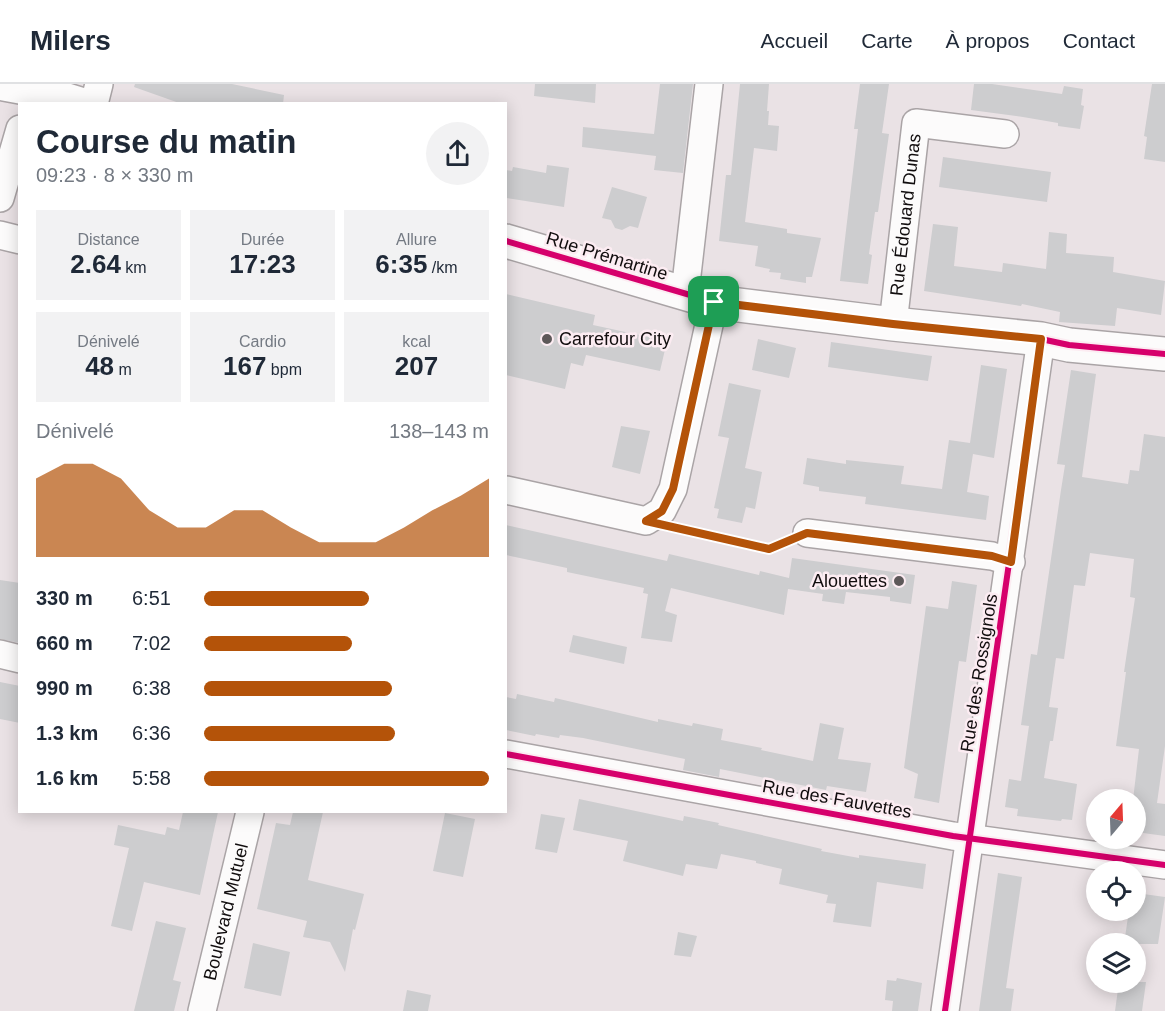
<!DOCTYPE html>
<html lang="fr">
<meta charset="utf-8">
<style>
body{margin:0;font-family:Arial,sans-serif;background:#f2f2f3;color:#1f2937;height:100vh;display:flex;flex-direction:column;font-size:22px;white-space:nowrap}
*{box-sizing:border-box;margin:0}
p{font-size:20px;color:#747a83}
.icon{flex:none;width:33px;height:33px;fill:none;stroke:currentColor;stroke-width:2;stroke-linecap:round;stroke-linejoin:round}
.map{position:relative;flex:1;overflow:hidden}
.panel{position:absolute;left:18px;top:18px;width:489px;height:711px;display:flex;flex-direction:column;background:#fff;border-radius:0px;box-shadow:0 3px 15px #0003}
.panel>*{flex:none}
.needle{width:39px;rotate:19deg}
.tools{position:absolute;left:1086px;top:705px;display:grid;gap:12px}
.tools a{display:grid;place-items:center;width:60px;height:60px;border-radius:50%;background:#fff;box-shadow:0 3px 15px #0003;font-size:30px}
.pin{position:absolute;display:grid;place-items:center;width:51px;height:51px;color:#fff;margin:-26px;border-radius:12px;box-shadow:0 3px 9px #0006}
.round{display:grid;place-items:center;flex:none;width:63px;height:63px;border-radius:32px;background:#f2f2f3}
.headline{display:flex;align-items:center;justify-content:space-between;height:102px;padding:0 18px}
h1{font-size:33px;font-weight:600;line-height:45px}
.metrics{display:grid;grid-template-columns:repeat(3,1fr);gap:9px;height:102px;padding:6px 18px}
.metrics div{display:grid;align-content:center;border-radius:0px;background:#f2f2f3;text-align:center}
.metrics b{font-size:26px;font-weight:600}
.metrics small{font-size:16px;font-weight:400}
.metrics p{font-size:16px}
.chart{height:168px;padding:12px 18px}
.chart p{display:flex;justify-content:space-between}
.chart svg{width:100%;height:108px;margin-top:6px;fill:#b45309;opacity:.7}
ul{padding:0 18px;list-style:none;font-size:20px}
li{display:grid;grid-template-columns:96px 72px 1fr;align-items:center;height:45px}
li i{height:15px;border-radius:8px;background:#b45309}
header{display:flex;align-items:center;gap:36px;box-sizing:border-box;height:84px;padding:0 30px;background:#fff;border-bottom:2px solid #e0e1e3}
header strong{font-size:28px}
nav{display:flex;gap:33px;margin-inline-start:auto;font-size:21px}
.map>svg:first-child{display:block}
</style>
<header>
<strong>Milers</strong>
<nav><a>Accueil</a><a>Carte</a><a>À propos</a><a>Contact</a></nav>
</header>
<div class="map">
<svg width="1165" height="927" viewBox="0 0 1165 927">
<rect width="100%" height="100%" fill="#eae2e5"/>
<!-- building -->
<path fill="#cdcdcf" d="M135 0H232L284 11 283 20H182L134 3Z
M535 0H596L595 19 534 12Z
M660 0H693L683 89 654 86 656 72 582 63 583 43 654 50Z
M740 0H769L767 27H769L768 41 779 42 777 67 754 64 745 138 787 145V149L821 154 812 193H806V199L780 195 781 189 769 188 770 185 755 182 758 162 719 157 726 91H731Z
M860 0H889L882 49 889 50 878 128H875L869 170 872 171 868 200 840 197 858 45H854Z
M974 0H992L1062 10 1064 2 1083 5 1081 21 1084 22 1080 45 1058 42V39L1023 33 971 26Z
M1152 0H1165V78L1144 75 1147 53 1144 52Z
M943 73 1051 88 1047 118 939 103Z
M547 81 569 84 564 123 506 114V86L512 87 513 83 546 89Z
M612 103 647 113 638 144 630 142 622 146 615 144 611 136 602 134Z
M933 140 958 143 954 182 1002 188 1003 179 1046 185 1049 148 1067 150 1066 169 1114 173 1113 188 1165 197 1161 231 1117 224 1115 242 1059 238 1060 228 1022 220 1021 222 924 207Z
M506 210 595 231 593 241 667 257 660 287 586 271 583 282 571 279 565 305 506 291Z
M758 255 796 264 789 294 752 286Z
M831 258 932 272 928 297 828 283Z
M981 281 1007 285 994 374 973 370 967 408 989 412 986 436 865 420 866 413 819 407V403L803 400 807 374 846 380V376L904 382 901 400 942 405 949 356 970 359Z
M1071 286 1096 290 1082 393 1128 400 1130 386 1139 387 1144 350 1165 353V662L1157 719 1165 720V752L1136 748V716H1133L1139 665 1116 662 1126 588H1124L1135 514 1130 513 1134 475 1090 469 1085 502 1074 501 1064 575 1056 574 1049 623 1058 624 1053 657H1050L1044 694 1077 700 1072 736 1062 735 1061 737 1017 732 1018 725 1005 723 1009 695 1021 697 1029 642 1021 641 1031 570 1037 571 1061 406 1065 381 1057 380Z
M729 299 761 306 745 384 762 388 755 425 746 423 742 439 717 434 719 425 714 424 729 354 718 352Z
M621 342 650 347 640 390 612 383Z
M506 441 667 477 669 470 759 491 760 487 789 494 792 474 915 491 911 520 890 517V513L846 508 844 520 822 517 823 510 788 505 784 531 671 504 665 527 677 531 672 558 641 554 648 510 643 509 644 504 567 488V484L506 471Z
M0 496 20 499V559L0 555Z
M952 497 977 501 966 578 959 577 939 719 914 714 918 690 904 684 926 522 948 525Z
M573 551 627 563 624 580 569 568Z
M0 598 20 602V639L0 635Z
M517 610 554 618 555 614 658 638V635L692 642 693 639 723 645 721 656 762 664 761 666 813 677 820 639 844 644 838 675 871 679 866 708 827 702 826 706 720 685 719 693 683 686 685 675 583 654 560 651 559 654 536 650 535 652 506 646V613L516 615Z
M579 715 683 737 684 732 719 739 718 741 822 765 821 767 859 774V771L926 780 923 805 877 798 871 843 833 838 836 820 826 819 828 811 779 800 782 785 756 779V777L721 770 717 785 686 780 683 792 623 777 628 757 573 746Z
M183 728H218L200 811 144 798 132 847 111 842 129 764 114 761 118 741 165 751 167 743 179 746Z
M293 728H323L308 796 364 810 355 846 353 845 345 888 330 858 303 853 307 837 257 825 276 739 290 741Z
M445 729 475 735 463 793 433 787Z
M541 730 565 734 557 769 535 765Z
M998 789 1022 793 1006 904 1014 905 1011 927H979Z
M1136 809 1165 813 1158 860H1124L1129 826H1136Z
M156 837 186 844 173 896 181 898 174 927H134Z
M678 848 697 852 691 873 674 871Z
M253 859 290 868 281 912 244 904Z
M897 894 922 899 918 927H892L893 917 885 916 887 896 896 897Z
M1119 898H1146L1142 927H1115Z
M407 906 431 911 428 927H403Z"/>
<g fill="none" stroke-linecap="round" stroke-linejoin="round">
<!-- street casing -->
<g stroke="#aaa4a6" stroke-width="30">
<g id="street">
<path d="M94 20 99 0"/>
<path d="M0 114 20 45"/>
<path d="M0 151 20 156"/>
<path d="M682 210 687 191 709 0"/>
<path id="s1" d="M893 240 916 39 1005 50"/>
<path d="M506 406 646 437 662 427 673 405 714 218"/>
<path d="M807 449 992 472 1011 478"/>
<path d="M0 570 20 575"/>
<path d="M506 670 953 752 1165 781"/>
<path id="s2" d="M202 927 250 728"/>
<path d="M945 927 1041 255"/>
</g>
</g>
<!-- secondary casing -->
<g stroke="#aaa4a6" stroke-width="36">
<path id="secondary" d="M4 0 31 5 80 20
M506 157 714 218 893 240 1041 255 1069 261 1165 270"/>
</g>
<!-- path -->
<path stroke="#c5c1c2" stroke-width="4" stroke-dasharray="3 3" stroke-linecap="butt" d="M679 444 769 465 785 458"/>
<!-- street -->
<use href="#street" stroke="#fcfbfb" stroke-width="27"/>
<!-- secondary -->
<use href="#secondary" stroke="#fcfbfb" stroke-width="33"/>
<!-- cycleway casing -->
<g stroke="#fcecf2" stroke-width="10">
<path id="cycleway" d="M506 157 714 218 893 240 1041 255 1069 261 1165 270
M506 670 953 752 1165 781
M945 927 1041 255"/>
</g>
<!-- cycleway -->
<use href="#cycleway" stroke="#d6006c" stroke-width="6"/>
</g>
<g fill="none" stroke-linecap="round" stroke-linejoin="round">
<!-- route casing -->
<g stroke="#fff" stroke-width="12">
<path id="route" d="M714 218 893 240 1041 255 1011 478 992 472 807 449 769 465 646 437 662 427 673 405Z"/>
</g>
<!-- route -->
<use href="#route" stroke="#b45309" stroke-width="8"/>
</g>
<!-- markers -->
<g fill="#5d5859" stroke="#fcecf2" stroke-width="2">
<circle cx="547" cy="255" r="6"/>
<circle cx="899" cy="497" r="6"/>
</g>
<g text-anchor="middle" stroke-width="5" stroke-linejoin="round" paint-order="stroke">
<!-- street labels -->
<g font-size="18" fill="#110d0e" stroke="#fcecf2">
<text dy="6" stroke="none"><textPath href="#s1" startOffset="110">Rue Édouard Dunas</textPath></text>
<text transform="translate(607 172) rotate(17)" y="6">Rue Prémartine</text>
<text transform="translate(979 589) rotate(-81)" y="6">Rue des Rossignols</text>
<text transform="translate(837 715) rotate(10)" y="6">Rue des Fauvettes</text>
<text dy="6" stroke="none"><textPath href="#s2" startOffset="102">Boulevard Mutuel</textPath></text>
</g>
<!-- poi labels -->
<g font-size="18" fill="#110d0e" stroke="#fcecf2" text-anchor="start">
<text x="559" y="261">Carrefour City</text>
<text x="887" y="503" text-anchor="end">Alouettes</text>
</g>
</g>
</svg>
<div class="tools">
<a><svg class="needle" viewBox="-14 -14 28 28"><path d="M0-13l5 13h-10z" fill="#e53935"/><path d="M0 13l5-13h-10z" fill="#747a83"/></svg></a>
<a><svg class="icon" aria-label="locate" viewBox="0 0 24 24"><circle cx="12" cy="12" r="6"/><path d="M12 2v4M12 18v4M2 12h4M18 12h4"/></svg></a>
<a><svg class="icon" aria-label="layers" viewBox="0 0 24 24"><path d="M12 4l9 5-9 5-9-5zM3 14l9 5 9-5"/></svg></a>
</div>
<div class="pin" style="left:714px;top:218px;background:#1e9e55"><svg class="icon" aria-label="arrive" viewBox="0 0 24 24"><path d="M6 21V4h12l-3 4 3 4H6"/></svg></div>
<section class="panel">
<div class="headline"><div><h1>Course du matin</h1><p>09:23 · 8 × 330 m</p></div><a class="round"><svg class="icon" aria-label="share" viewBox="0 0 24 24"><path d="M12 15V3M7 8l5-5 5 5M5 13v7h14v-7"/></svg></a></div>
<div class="metrics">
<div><p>Distance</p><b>2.64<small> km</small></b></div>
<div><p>Durée</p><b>17:23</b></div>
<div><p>Allure</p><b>6:35<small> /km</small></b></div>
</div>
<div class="metrics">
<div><p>Dénivelé</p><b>48<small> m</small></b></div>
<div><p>Cardio</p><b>167<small> bpm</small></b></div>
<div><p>kcal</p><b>207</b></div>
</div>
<div class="chart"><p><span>Dénivelé</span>138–143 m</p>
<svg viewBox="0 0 160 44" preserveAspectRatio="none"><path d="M0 44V12L10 6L20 6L30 12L40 25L50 32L60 32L70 25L80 25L90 32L100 38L110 38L120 38L130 32L140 25L150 19L160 12V44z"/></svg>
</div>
<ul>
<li><b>330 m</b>6:51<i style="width:58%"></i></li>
<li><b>660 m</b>7:02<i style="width:52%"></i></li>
<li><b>990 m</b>6:38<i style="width:66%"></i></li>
<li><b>1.3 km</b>6:36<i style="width:67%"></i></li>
<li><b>1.6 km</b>5:58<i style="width:100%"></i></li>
</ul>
</section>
</div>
